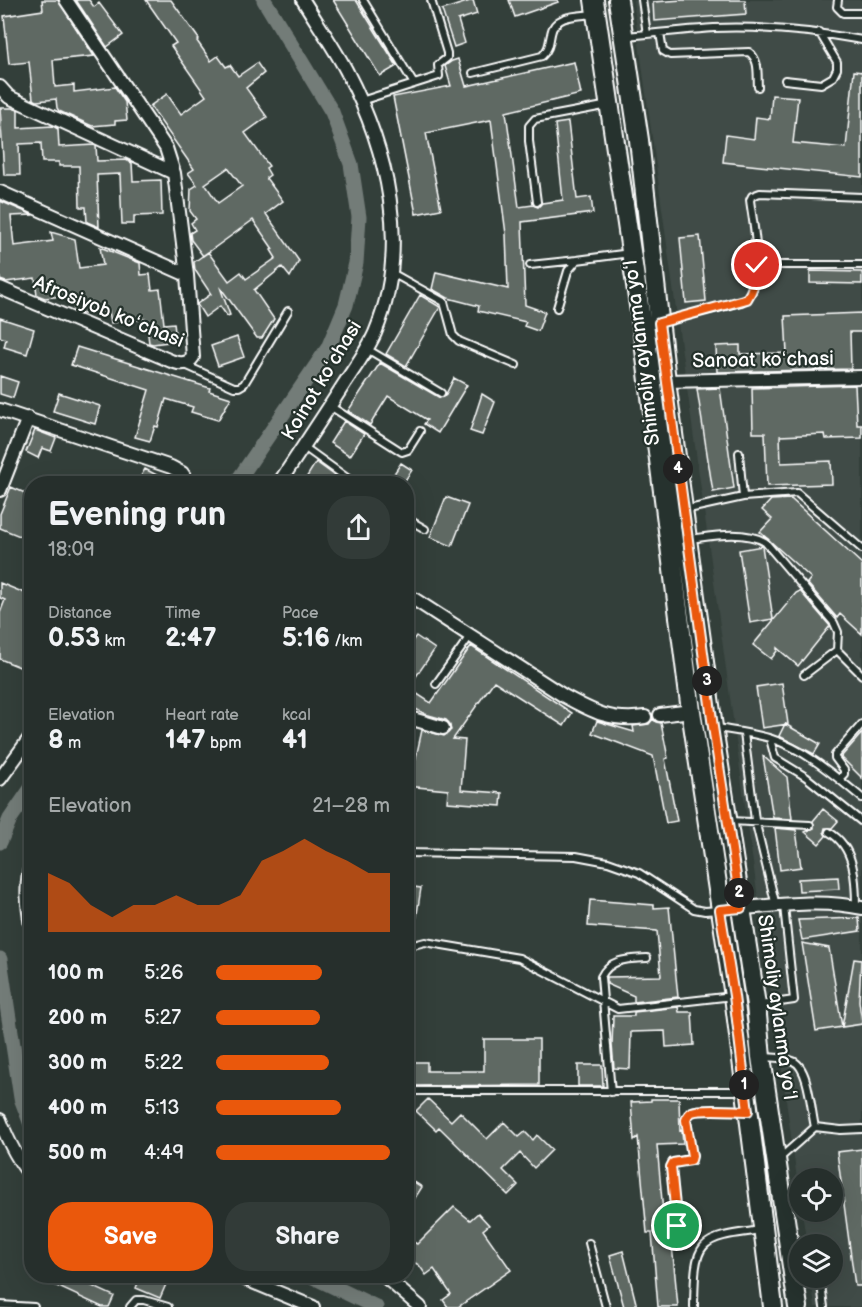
<!DOCTYPE html>
<meta charset="utf-8">
<style>
body{margin:0;font-family:"Balsamiq Sans",sans-serif;background:#323b38;color:#f1f3f6;height:100vh;display:flex;flex-direction:column;font-size:22px;white-space:nowrap}
*{box-sizing:border-box;margin:0}
p{font-size:20px;color:#a4a9a9}
.icon{flex:none;width:33px;height:33px;fill:none;stroke:currentColor;stroke-width:2;stroke-linecap:round;stroke-linejoin:round}
.map{position:relative;flex:1;overflow:hidden}
.panel{position:absolute;left:24px;top:476px;width:390px;height:807px;display:flex;flex-direction:column;background:#262f2c;border-radius:24px;box-shadow:0 6px 24px #0002,0 0 0 2px #424a48}
.panel>*{flex:none}
.controls{position:absolute;left:789px;top:1168px;display:grid;gap:12px}
.controls a{display:grid;place-items:center;width:54px;height:54px;border-radius:50%;background:#262f2c;box-shadow:0 6px 24px #0002,0 0 0 2px #424a48;font-size:30px}
.pin{position:absolute;display:grid;place-items:center;width:51px;height:51px;color:#fff;margin:-26px;border:3px solid #fff;border-radius:50%;box-shadow:0 2px 6px #0007}
.km{position:absolute;width:30px;height:30px;margin:-15px;border-radius:50%;background:#222;color:#fff;font-size:16px;line-height:30px;text-align:center}
.round{display:grid;place-items:center;flex:none;width:63px;height:63px;border-radius:24px;background:#323b38}
.overview{display:flex;align-items:center;justify-content:space-between;height:102px;padding:0 24px}
h1{font-size:33px;font-weight:600;line-height:45px}
.stats{display:grid;grid-template-columns:repeat(3,1fr);gap:9px;height:102px;padding:6px 24px}
.stats div{display:grid;align-content:center}
.stats b{font-size:26px;font-weight:600}
.stats small{font-size:16px;font-weight:400}
.stats p{font-size:16px}
.chart{height:168px;padding:12px 24px}
.chart p{display:flex;justify-content:space-between}
.chart svg{width:100%;height:108px;margin-top:6px;fill:#ea580c;opacity:.7}
.primary-button{display:flex;gap:12px;margin-top:auto;padding:12px 24px}
.primary-button a{flex:1;height:69px;border-radius:24px;background:#ea580c;color:#fff;font-size:24px;font-weight:600;line-height:69px;text-align:center}
.primary-button a+a{background:#323b38;color:#f1f3f6}
ul{padding:0 24px;list-style:none;font-size:20px}
li{display:grid;grid-template-columns:96px 72px 1fr;align-items:center;height:45px}
li i{height:15px;border-radius:8px;background:#ea580c}
.map>svg:first-child{display:block}
</style>
<div class="map">
<svg width="862" height="1307" viewBox="0 0 862 1307">
<rect width="100%" height="100%" fill="#333f3a"/>
<filter id="ink" filterUnits="userSpaceOnUse"><feTurbulence type="fractalNoise" baseFrequency=".0167" numOctaves="2"/><feDisplacementMap in="SourceGraphic" scale="12" xChannelSelector="R" yChannelSelector="G"/><feConvolveMatrix kernelMatrix="1 2 1 2 8 2 1 2 1" color-interpolation-filters="sRGB"/></filter>
<g filter="url(#ink)">
<!-- built -->
<path fill="#404c47" d="M633 0H862V1307H815L811 1278H832V1245H807L802 1212H832V1179H800L799 1193Z"/>
<g fill="none" stroke-linecap="round" stroke-linejoin="round">
<!-- canal -->
<path stroke="#737b78" stroke-width="15" d="M236 483 328 348 346 305 356 263 359 217 351 164 332 112 264 0
M0 842 10 819 32 787
M0 959 21 1098 32 1127
M309 1275 376 1307"/>
</g>
<!-- building -->
<path fill="#5f6964" stroke="#fff" stroke-width="1.5" fill-rule="evenodd" d="M42 0H58L94 56 53 60 55 87 74 85V92L115 87 125 102 127 120 115 121V124L92 126 59 111 57 108 56 99 37 101 33 99 29 62 9 64 4 16 43 10Z
M76 0H89L94 7 99 3 123 35 107 47Z
M146 0H171L199 39 197 41 211 61 218 56 226 67 230 65 238 76 257 63 264 73 246 88 267 117 245 133 269 166 266 168 270 175 266 178 283 201 266 214 299 261 290 277 282 267 254 290 274 319 262 338H257L220 287 230 315 227 316 220 306 205 317 198 306 197 304 211 294 195 270 194 262 208 252 229 281 241 272 246 279 276 258 271 250 273 249 253 220 203 256 191 240 190 233 195 230 191 223 196 219 190 211 191 189 197 185 188 173 194 169 150 106 167 94 181 114 206 96 171 46 176 43ZM228 168 242 186 218 203 205 184Z
M333 0H356L397 66 380 76Z
M473 0 477 14 458 20 465 43 454 47 442 10Z
M509 0H557L558 2 515 17Z
M683 0H745L746 14 654 21 653 2Z
M458 59 466 86 574 62 581 94 506 112 519 207 533 205 538 207 542 203 563 200 555 124 568 122 577 199 591 197 593 213 522 222 525 305 545 312 538 331 524 326 526 322 478 311 479 306 448 298 432 289 436 272 508 289 506 234 491 120 426 133 441 209 416 214 393 97 451 86 445 66 452 61Z
M854 71 862 72V177L723 162 726 135 754 139 756 117 770 119 772 95 798 97 793 143 846 148Z
M0 108H12L18 110V128L53 126 58 129 59 147 94 145 96 146 97 161 126 160 132 163 133 181 161 180 162 215 134 216V224H122L120 174 97 175 99 227 87 222 86 207H80L79 166H59V162H42L41 143 19 144 20 175H4Z
M0 201 33 215 11 216 14 246 53 241 51 232 75 239 79 268 103 265 100 247 140 263 141 275 150 274 152 290 160 289 164 324 174 323 176 341 153 344 149 343 146 319 111 323 109 311 82 314 74 310 72 295 45 298 37 295 35 278 6 282 0 280Z
M700 236 706 301 686 303 680 238Z
M810 271 862 272V284L810 283Z
M420 295 440 307 406 366 386 354Z
M862 313V332H850L851 369 717 372 716 346 740 345V354L787 353 785 316Z
M0 318 34 329 27 354 4 347 6 339 0 337Z
M237 337 244 357 218 366 211 346Z
M77 347 210 388 209 391 231 398 218 420 191 412 193 407 166 399 158 427 155 426 150 441 135 437 149 390 71 365Z
M380 363 440 398 445 396 454 378 467 385 438 433 424 424 427 420 388 396 370 425 348 411Z
M0 376 18 382 13 398 0 394Z
M855 385 857 425H862V438L826 439 825 434 780 436 781 463 831 461 832 484 767 486 765 433H753L752 388Z
M720 388 734 488 713 492 697 389Z
M59 393 100 406 95 424 53 411Z
M482 394 495 402 482 435 470 431Z
M344 421 364 434 350 456 330 443Z
M35 430 56 438 51 451 42 448 38 458 26 452Z
M316 462 345 483H303Z
M401 463 412 470 404 482 393 475Z
M145 469 172 483H137Z
M11 487 32 496V506L24 524 32 527V541L0 528V514Z
M446 497 468 505 452 546 430 537Z
M791 499 862 564V634L840 614 837 618 807 583 811 578 760 532 772 519 762 510 771 500Z
M762 546 773 619 750 623 739 550Z
M0 583 32 596V644L22 668 0 659V613L5 600 0 598Z
M800 591 830 626 798 666 777 648V651L771 659 753 645 796 593Z
M416 636 435 649 408 688 431 703 471 646 572 713 564 726 494 681 453 739 465 740 461 790 502 793 501 806 447 802 448 790 406 786V771H413L422 730 444 736 451 730 449 723 446 720 425 714 406 704V649Z
M782 683 788 724 762 728 756 687Z
M653 719 656 722 661 723 668 758 665 759 677 821 666 823 653 756 592 733 597 721 634 732 633 726 649 724Z
M785 724 820 744 814 754 779 736Z
M862 733V778L841 757Z
M763 756 787 777 792 819 773 818Z
M823 809 838 821 832 828H825L824 832 826 836 819 844 805 832 814 828 813 821Z
M775 828 796 830 801 867 780 870Z
M838 877 839 889 799 891 798 879Z
M406 886 421 888 413 940 406 939Z
M590 900 654 905V908L669 907 678 997 634 1002V996L607 984V977L661 976 657 931 588 926Z
M859 918 860 931 802 940 798 920Z
M802 943 829 948 842 1027 816 1031Z
M854 959 861 960 859 1001 862 1024 842 1027Z
M678 1007 679 1012H692L694 1045 666 1047 665 1031 631 1032 630 1069 614 1068 612 1045 613 1016H634V1012Z
M484 1039H539V1085L406 1086V1062H427V1071H484Z
M578 1065H602L603 1086H578Z
M428 1099 451 1121 460 1112 487 1139 504 1122 519 1137 525 1132 533 1140 537 1135 552 1150 534 1168 520 1153 503 1170 518 1185 508 1195 439 1127 436 1130 416 1111Z
M651 1099H679L680 1131 682 1130 683 1144 657 1145 665 1234H671L678 1307H658L652 1233H647L638 1137 634 1140 631 1102 651 1101Z
M862 1149V1286H855L837 1152Z
M411 1180 422 1187 406 1212V1189Z
M454 1207 470 1220 478 1213 489 1225 483 1230 511 1270 458 1307H448L443 1300 451 1294 434 1269 426 1275 419 1265 406 1258V1238L417 1244Z
M623 1251 637 1307H624L610 1255Z
M56 1275H68L114 1296 109 1307H102L52 1284Z
M141 1275H151L167 1282 160 1298 136 1288Z"/>
<g fill="none" stroke-linecap="round" stroke-linejoin="round">
<!-- lane casing -->
<g stroke="#fff" stroke-width="10">
<path id="lane" d="M363 0 414 84
M642 0 647 34
M838 0 837 7 843 13H862
M660 33 663 51 670 55 749 52C760 60 757 75 758 87
M626 36C656 33 685 30 714 28 764 26 813 31 862 40
M473 73 542 56C549 49 549 44 551 34 554 14 579 16 595 14
M785 80 821 84 833 77 837 69V62L819 32
M361 101 439 76 438 65 447 58V53L431 0
M537 202 529 141V126L535 119 609 105
M530 265 577 260
M757 265H862
M392 273 444 302 453 335 459 341 516 365
M557 308 568 271 577 260 630 253
M662 322 741 302C768 288 753 225 750 200L752 196 760 193 862 197
M367 349 441 393
M183 364 234 387H239L244 384 288 311
M330 406 402 452 408 450 420 431
M304 447 354 483
M739 453 743 497
M684 510 743 497 797 493 862 549
M406 518 425 529
M690 539C713 536 744 530 765 542L834 623 838 632 837 650 862 675
M406 612 415 600
M804 675 837 650
M436 684 470 636
M717 728C735 731 754 733 772 739 806 750 835 776 862 798
M744 733 755 820 776 906
M770 739 775 758 806 777 862 822
M839 779 844 774V770L835 758V755L862 724
M730 821 810 825
M829 832C855 847 856 880 856 907
M406 853 576 856 608 862 639 873 694 909 705 911 719 910
M406 947 425 942 519 958 618 1009 733 996
M760 1005 794 1000 784 906
M764 1057C773 1058 784 1057 793 1061 809 1067 811 1111 815 1127
M408 1091H745
M611 1092 601 977C610 958 629 959 647 958
M779 1159 815 1127 841 1130 862 1129
M677 1226 671 1167 673 1163 691 1159 692 1156 686 1120C688 1116 688 1114 692 1112 702 1108 735 1111 747 1111
M589 1243 606 1307
M820 1278 824 1307
M0 1305 34 1307
M130 1307 136 1300H144L168 1307
M694 1307C695 1240 696 1238 762 1230"/>
</g>
<!-- street casing -->
<g stroke="#fff" stroke-width="16">
<path id="street" d="M66 0 166 148 174 173
M0 87 9 97 174 173 187 275 193 357C188 365 179 364 171 361L0 288
M0 192 187 275
M666 381 862 377
M0 410 171 467 182 473 189 483
M279 483C301 450 323 417 344 384 355 367 367 351 375 333 411 247 388 150 346 70 333 46 317 23 303 0
M0 490 28 418
M406 594 564 696C593 712 612 722 645 717
M660 715 691 711
M406 717 443 728
M0 779 32 735
M32 862C24 885 28 908 32 932
M720 910C766 907 817 898 862 908
M0 1120C8 1141 17 1160 32 1177
M236 1275 313 1307
M383 1275 420 1307"/>
</g>
<!-- primary casing -->
<g stroke="#fff" stroke-width="22">
<path id="primary" d="M594 0 642 326 691 711 734 996 773 1307
M618 0 639 140 666 381 687 539 713 727 756 1005 761 1057 798 1307"/>
</g>
<!-- lane -->
<use href="#lane" stroke="#26332d" stroke-width="6"/>
<!-- street -->
<use href="#street" stroke="#26332d" stroke-width="12"/>
<!-- primary -->
<use href="#primary" stroke="#26332d" stroke-width="18"/>
</g>
</g>
<g fill="none" stroke-linecap="round" stroke-linejoin="round" filter="url(#ink)">
<!-- route casing -->
<g stroke="#fff" stroke-width="12">
<path id="route" d="M677 1226 671 1167 673 1163 691 1160 692 1156 686 1120C688 1116 688 1114 692 1112 702 1108 735 1111 748 1111L734 996 720 910 741 908 713 727 659 323 747 299C754 289 756 278 757 265"/>
</g>
<!-- route -->
<use href="#route" stroke="#ea580c" stroke-width="8"/>
</g>
<g text-anchor="middle" stroke-width="4.5" stroke-linejoin="round" paint-order="stroke">
<!-- street labels -->
<g font-size="20" fill="#fff" stroke="#26332d">
<text transform="translate(109 311) rotate(22)" y="7">Afrosiyob koʻchasi</text>
<text transform="translate(641 353) rotate(-97)" y="7">Shimoliy aylanma yoʻl</text>
<text transform="translate(763 359) rotate(-1)" y="7">Sanoat koʻchasi</text>
<text transform="translate(321 380) rotate(-59)" y="7">Koinot koʻchasi</text>
<text transform="translate(778 1007) rotate(82)" y="7">Shimoliy aylanma yoʻl</text>
</g>
</g>
</svg>
<div class="controls">
<a><svg class="icon" aria-label="locate" viewBox="0 0 24 24"><circle cx="12" cy="12" r="6"/><path d="M12 2v4M12 18v4M2 12h4M18 12h4"/></svg></a>
<a><svg class="icon" aria-label="layers" viewBox="0 0 24 24"><path d="M12 4l9 5-9 5-9-5zM3 14l9 5 9-5"/></svg></a>
</div>
<div class="pin" style="left:677px;top:1226px;background:#1e9e55"><svg class="icon" aria-label="arrive" viewBox="0 0 24 24"><path d="M6 21V4h12l-3 4 3 4H6"/></svg></div>
<div class="pin" style="left:757px;top:265px;background:#d93025"><svg class="icon" aria-label="check" viewBox="0 0 24 24"><path d="M5 12l5 5 9-10"/></svg></div>
<b class="km" style="left:744px;top:1085px">1</b>
<b class="km" style="left:739px;top:893px">2</b>
<b class="km" style="left:707px;top:681px">3</b>
<b class="km" style="left:678px;top:469px">4</b>
<section class="panel">
<div class="overview"><div><h1>Evening run</h1><p>18:09</p></div><a class="round"><svg class="icon" aria-label="share" viewBox="0 0 24 24"><path d="M12 15V3M7 8l5-5 5 5M5 13v7h14v-7"/></svg></a></div>
<div class="stats">
<div><p>Distance</p><b>0.53<small> km</small></b></div>
<div><p>Time</p><b>2:47</b></div>
<div><p>Pace</p><b>5:16<small> /km</small></b></div>
</div>
<div class="stats">
<div><p>Elevation</p><b>8<small> m</small></b></div>
<div><p>Heart rate</p><b>147<small> bpm</small></b></div>
<div><p>kcal</p><b>41</b></div>
</div>
<div class="chart"><p><span>Elevation</span>21–28 m</p>
<svg viewBox="0 0 160 44" preserveAspectRatio="none"><path d="M0 44V20L10 24L20 33L30 38L40 33L50 33L60 29L70 33L80 33L90 29L100 15L110 11L120 6L130 11L140 15L150 20L160 20V44z"/></svg>
</div>
<ul>
<li><b>100 m</b>5:26<i style="width:61%"></i></li>
<li><b>200 m</b>5:27<i style="width:60%"></i></li>
<li><b>300 m</b>5:22<i style="width:65%"></i></li>
<li><b>400 m</b>5:13<i style="width:72%"></i></li>
<li><b>500 m</b>4:49<i style="width:100%"></i></li>
</ul>
<div class="primary-button"><a>Save</a><a>Share</a></div>
</section>
</div>
